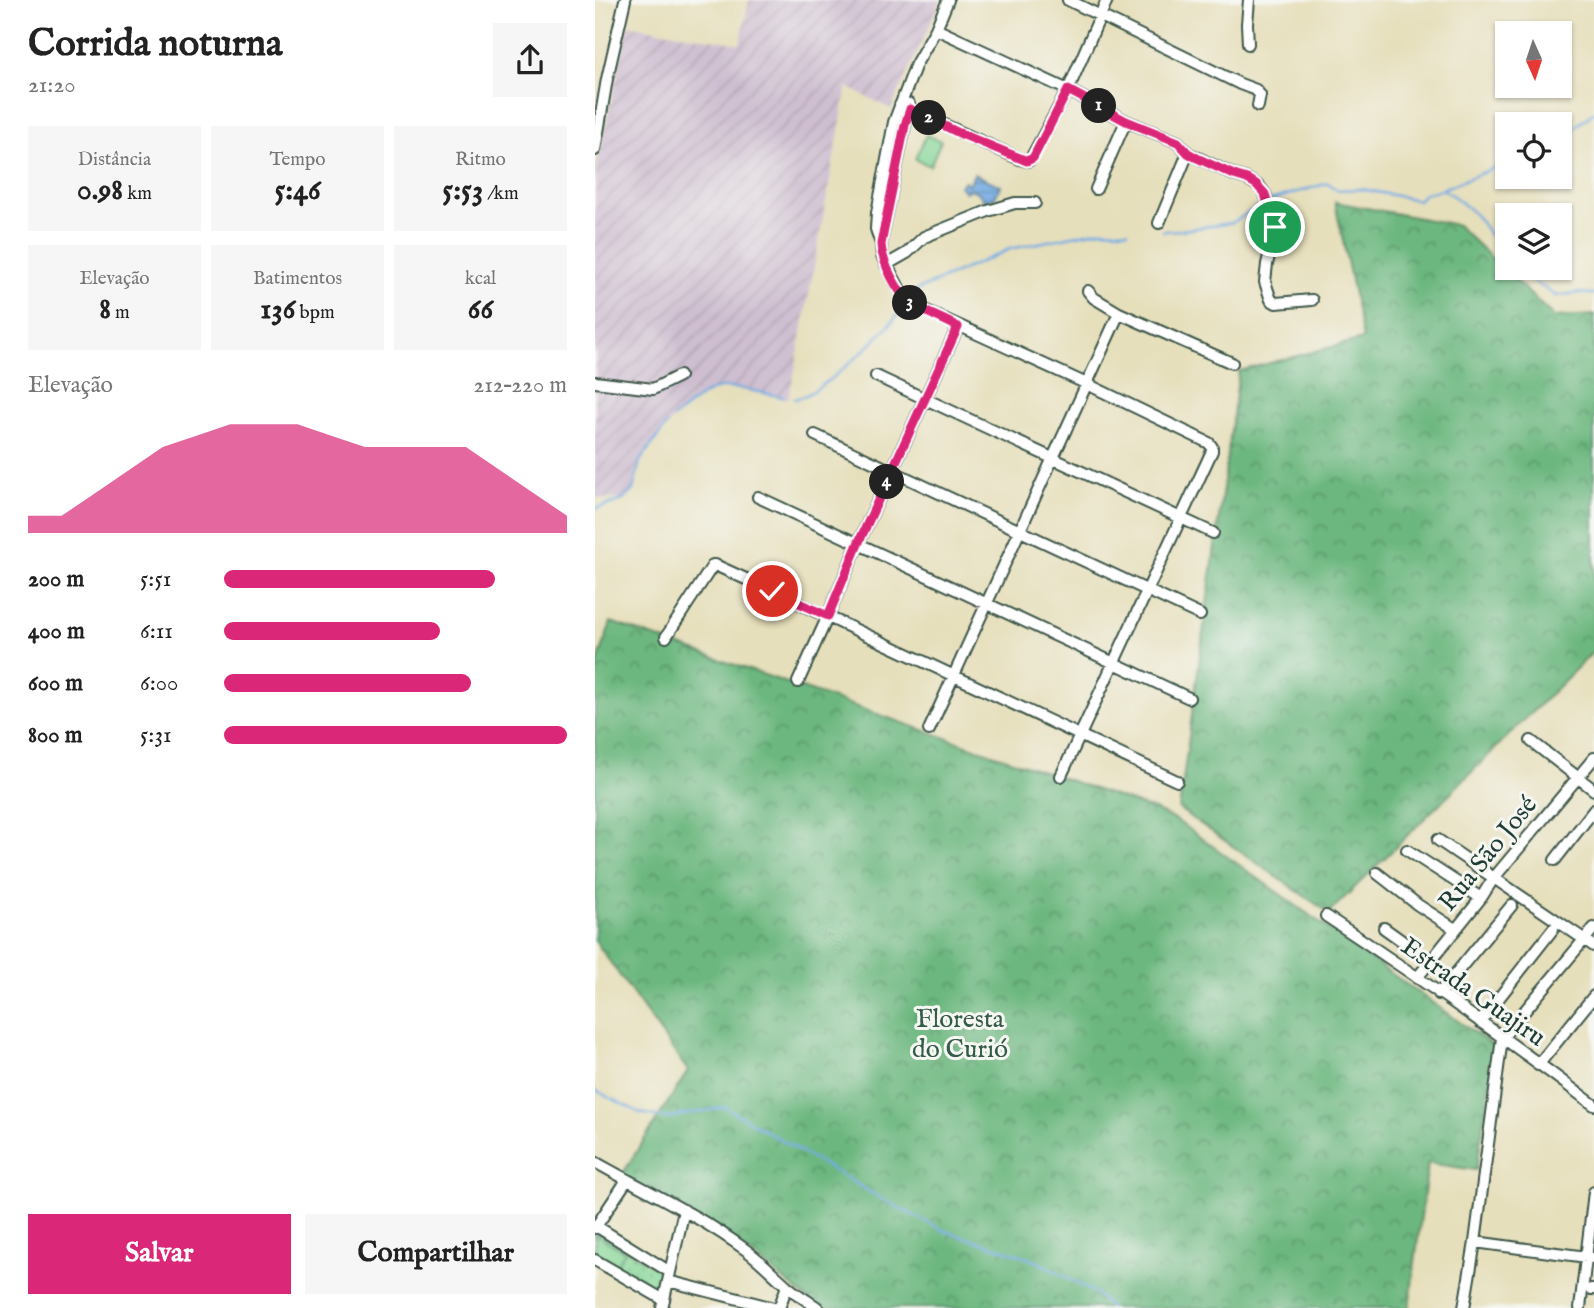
<!DOCTYPE html>
<html lang="pt">
<meta charset="utf-8">
<style>
body{margin:0;font-family:"IM FELL English",serif;background:#f6f6f6;color:#222;height:100vh;display:flex;flex-direction:column;font-size:26px;white-space:nowrap}
*{box-sizing:border-box;margin:0}
p{font-size:23px;color:#767676}
.icon{flex:none;width:38px;height:38px;fill:none;stroke:currentColor;stroke-width:2;stroke-linecap:round;stroke-linejoin:round}
.map{position:relative;flex:1;overflow:hidden}
.side{display:flex;flex-direction:column;background:#fff;width:595px}
.side>*{flex:none}
.needle{width:46px;rotate:177deg}
.fabs{position:absolute;left:900px;top:21px;display:grid;gap:14px}
.fabs a{display:grid;place-items:center;width:77px;height:77px;border-radius:0px;background:#fff;box-shadow:0 2px 5px #0004;font-size:35px}
.pin{position:absolute;display:grid;place-items:center;width:60px;height:60px;color:#fff;margin:-30px;border:4px solid #fff;border-radius:50%;box-shadow:0 2px 7px #0007}
.km{position:absolute;width:35px;height:35px;margin:-18px;border-radius:50%;background:#222;color:#fff;font-size:19px;line-height:35px;text-align:center}
.round{display:grid;place-items:center;flex:none;width:74px;height:74px;border-radius:0px;background:#f6f6f6}
.head{display:flex;align-items:center;justify-content:space-between;height:119px;padding:0 28px}
h1{font-size:38px;font-weight:800;line-height:52px}
.stats{display:grid;grid-template-columns:repeat(3,1fr);gap:10px;height:119px;padding:7px 28px}
.stats div{display:grid;align-content:center;border-radius:0px;background:#f6f6f6;text-align:center}
.stats b{font-size:30px;font-weight:800}
.stats small{font-size:19px;font-weight:400}
.stats p{font-size:19px}
.chart{height:196px;padding:14px 28px}
.chart p{display:flex;justify-content:space-between}
.chart svg{width:100%;height:126px;margin-top:7px;fill:#db2777;opacity:.7}
.action{display:flex;gap:14px;margin-top:auto;padding:14px 28px}
.action a{flex:1;height:80px;border-radius:0px;background:#db2777;color:#fff;font-size:28px;font-weight:800;line-height:80px;text-align:center}
.action a+a{background:#f6f6f6;color:#222}
ul{padding:0 28px;list-style:none;font-size:23px}
li{display:grid;grid-template-columns:112px 84px 1fr;align-items:center;height:52px}
li i{height:18px;border-radius:9px;background:#db2777}
main{display:flex;flex:1;min-height:0}
.map>svg:first-child{display:block}
</style>
<main>
<section class="side">
<div class="head"><div><h1>Corrida noturna</h1><p>21:20</p></div><a class="round"><svg class="icon" aria-label="share" viewBox="0 0 24 24"><path d="M12 15V3M7 8l5-5 5 5M5 13v7h14v-7"/></svg></a></div>
<div class="stats">
<div><p>Distância</p><b>0.98<small> km</small></b></div>
<div><p>Tempo</p><b>5:46</b></div>
<div><p>Ritmo</p><b>5:53<small> /km</small></b></div>
</div>
<div class="stats">
<div><p>Elevação</p><b>8<small> m</small></b></div>
<div><p>Batimentos</p><b>136<small> bpm</small></b></div>
<div><p>kcal</p><b>66</b></div>
</div>
<div class="chart"><p><span>Elevação</span>212–220 m</p>
<svg viewBox="0 0 160 44" preserveAspectRatio="none"><path d="M0 44V38L10 38L20 30L30 22L40 14L50 10L60 6L70 6L80 6L90 10L100 14L110 14L120 14L130 14L140 22L150 30L160 38V44z"/></svg>
</div>
<ul>
<li><b>200 m</b>5:51<i style="width:79%"></i></li>
<li><b>400 m</b>6:11<i style="width:63%"></i></li>
<li><b>600 m</b>6:00<i style="width:72%"></i></li>
<li><b>800 m</b>5:31<i style="width:100%"></i></li>
</ul>
<div class="action"><a>Salvar</a><a>Compartilhar</a></div>
</section>
<div class="map">
<svg width="999" height="1308" viewBox="0 0 999 1308">
<defs>
<pattern id="industrial-furrows" width="10" height="10" patternUnits="userSpaceOnUse" patternTransform="scale(1.75)"><rect width="10" height="10" fill="#cebed0"/><path d="M-1 1l2-2M0 10L10 0M9 11l2-2" fill="none" stroke="#b0a4b3"/></pattern>
<pattern id="green-dots" width="8" height="8" patternUnits="userSpaceOnUse" patternTransform="scale(1.75)"><rect width="8" height="8" fill="#85d696"/><path d="M2 2h.1M6 6h.1" fill="none" stroke="#6caf7b" stroke-width="1.8" stroke-linecap="round"/></pattern>
<pattern id="forest-crowns" width="20" height="18" patternUnits="userSpaceOnUse" patternTransform="scale(1.75)"><rect width="20" height="18" fill="#6cb77f"/><path d="M2 6a3 3 0 1 1 6 0M12 15a3 3 0 1 1 6 0" fill="none" stroke="#589669"/></pattern>
<pattern id="water-rules" width="6" height="5" patternUnits="userSpaceOnUse" patternTransform="scale(1.75)"><rect width="6" height="5" fill="#75abe3"/><path d="M0 2.5h6" fill="none" stroke="#5f8cb9"/></pattern>
</defs>
<rect width="100%" height="100%" fill="#f6f6f2"/>
<filter id="ink" filterUnits="userSpaceOnUse"><feTurbulence type="fractalNoise" baseFrequency=".0143" numOctaves="2"/><feDisplacementMap in="SourceGraphic" scale="14" xChannelSelector="R" yChannelSelector="G"/><feConvolveMatrix kernelMatrix="1 2 1 2 8 2 1 2 1" color-interpolation-filters="sRGB"/></filter>
<filter id="wash" filterUnits="userSpaceOnUse"><feTurbulence type="fractalNoise" baseFrequency=".00686" numOctaves="4" result="noise"/><feDisplacementMap in="SourceGraphic" scale="28" xChannelSelector="R" yChannelSelector="G"/><feGaussianBlur stdDeviation="1.57" result="paint"/><feColorMatrix in="noise" values="0 0 0 0 0 0 0 0 0 0 0 0 0 0 0 0 0 1.4 0 .05"/><feComposite in="paint" operator="in"/></filter>
<g filter="url(#wash)">
<rect width="100%" height="100%" fill="#e6dfbb"/>
<!-- industrial -->
<path fill="url(#industrial-furrows)" d="M154 0H346L296 109 252 87 199 375 193 399 156 391 133 388 121 389 102 398 78 418 45 461 38 490 28 500 0 498V183L1 178 0 174 33 25 145 44Z"/>
<!-- green -->
<path fill="url(#green-dots)" stroke="#528a65" stroke-width="2" d="M2 1231 67 1272 61 1295 0 1257V1234Z"/>
<!-- forest -->
<path fill="url(#forest-crowns)" stroke="#467a5a" stroke-width="2" d="M740 202 862 225 959 317 999 315V651L734 913 584 809 644 371 768 339Z
M16 622 560 810 581 820 901 1048 881 1170 833 1163 814 1308H224L154 1252 26 1176 93 1071 0 941V671Z"/>
<!-- pitch -->
<path fill="#85d696" stroke="#528a65" stroke-width="2" d="M331 135 346 141 335 166 320 159Z
M2 1235 30 1252 20 1267 0 1255V1239Z"/>
<!-- water -->
<path fill="url(#water-rules)" stroke="#4a748c" stroke-width="2" d="M379 174 406 186 399 198 389 201 384 193 376 189 370 192 365 186 370 181 374 185Z"/>
<g fill="none" stroke-linecap="round" stroke-linejoin="round">
<!-- stream -->
<path stroke="#75abe3" stroke-width="2.5" d="M964 140 999 112
M847 189C861 197 871 205 882 217 892 229 897 244 912 251
M676 200 733 183 742 190 766 189 823 200 829 194 847 189 912 163
M568 231 587 230 637 223 670 202
M923 268 932 277 961 296 982 293 999 294
M320 291 415 249 506 230 533 231
M199 399C224 396 285 337 301 317 305 312 307 307 309 302
M78 418C91 408 104 395 120 389 137 384 170 394 188 397
M0 509 28 500 38 490 45 461 72 424
M0 1090 45 1113 72 1118 130 1107 292 1202 350 1231 420 1253 445 1263 500 1293 515 1308"/>
</g>
</g>
<g filter="url(#ink)">
<g fill="none" stroke-linecap="round" stroke-linejoin="round">
<!-- minor casing -->
<g stroke="#3d5548" stroke-width="14">
<path id="minor" d="M353 0 341 29 321 64 299 122 282 213 281 229 286 244 287 256 309 297 321 306 492 384 614 443 617 447V451L466 776
M473 0 645 84 661 90 665 95 663 106
M341 29 473 90 531 121 583 142 593 153 639 175 652 179 664 186 670 194 680 221V233L672 264 670 282 676 300 681 303 717 300
M653 44 652 24 654 0
M305 105 425 159 432 161 435 160 473 90 512 0
M0 150 12 79 30 0
M501 189 531 121
M564 223 593 153
M286 243 310 125 315 109 314 104
M291 265 312 253 329 237 393 211 420 203H440
M493 291 499 298 524 313 637 363
M281 376 618 533
M0 382 58 389 84 376
M220 435 605 615
M163 497 594 698
M71 637 118 565H120C275 635 428 709 582 781
M203 682 233 616 263 544 363 327
M334 730 524 313
M936 741 999 790
M843 840 999 946
M812 850 886 898
M960 860 999 810
M782 873 823 905 860 929
M731 916C822 976 912 1039 999 1105
M789 928 835 961
M822 978 886 898 898 879 999 758
M844 994 917 905
M885 1022 958 929
M943 1065 999 996
M0 1162C51 1191 104 1215 151 1250 166 1261 178 1274 192 1286 201 1294 213 1301 223 1308
M1 1226 75 1272
M0 1228 32 1180
M880 1242 999 1258
M0 1260 69 1300
M73 1281 179 1308
M996 1289H999
M67 1308 89 1210
M184 1308 192 1286
M869 1308 880 1242 907 1038 999 928
M985 1308 999 1192"/>
</g>
<!-- minor -->
<use href="#minor" stroke="#fff" stroke-width="10"/>
</g>
</g>
<g fill="none" stroke-linecap="round" stroke-linejoin="round" filter="url(#ink)">
<!-- route casing -->
<g stroke="#fff" stroke-width="14">
<path id="route" d="M177 591 233 616 263 544 363 327C349 319 331 313 317 304 302 293 287 262 286 244L310 125 315 109 364 133 432 161 438 158 473 90 531 121 583 142 593 153 602 158 639 175 652 179 661 184 670 194 680 227"/>
</g>
<!-- route -->
<use href="#route" stroke="#db2777" stroke-width="9"/>
</g>
<g text-anchor="middle" stroke-width="6" stroke-linejoin="round" paint-order="stroke">
<!-- street labels -->
<g font-size="26" fill="#1f3d34" stroke="#f6f6f2">
<text transform="translate(892 853) rotate(-51)" y="9">Rua São José</text>
<text transform="translate(879 991) rotate(35)" y="9">Estrada Guajiru</text>
</g>
<!-- park labels -->
<g font-size="26" fill="#335c48" stroke="#f6f6f2">
<text x="365" y="1027">Floresta<tspan x="365" dy="30">do Curió</tspan></text>
</g>
</g>
</svg>
<div class="fabs">
<a><svg class="needle" viewBox="-14 -14 28 28"><path d="M0-13l5 13h-10z" fill="#e53935"/><path d="M0 13l5-13h-10z" fill="#767676"/></svg></a>
<a><svg class="icon" aria-label="locate" viewBox="0 0 24 24"><circle cx="12" cy="12" r="6"/><path d="M12 2v4M12 18v4M2 12h4M18 12h4"/></svg></a>
<a><svg class="icon" aria-label="layers" viewBox="0 0 24 24"><path d="M12 4l9 5-9 5-9-5zM3 14l9 5 9-5"/></svg></a>
</div>
<div class="pin" style="left:680px;top:227px;background:#1e9e55"><svg class="icon" aria-label="arrive" viewBox="0 0 24 24"><path d="M6 21V4h12l-3 4 3 4H6"/></svg></div>
<div class="pin" style="left:177px;top:591px;background:#d93025"><svg class="icon" aria-label="check" viewBox="0 0 24 24"><path d="M5 12l5 5 9-10"/></svg></div>
<b class="km" style="left:504px;top:106px">1</b>
<b class="km" style="left:334px;top:118px">2</b>
<b class="km" style="left:315px;top:303px">3</b>
<b class="km" style="left:292px;top:482px">4</b>
</div>
</main>
